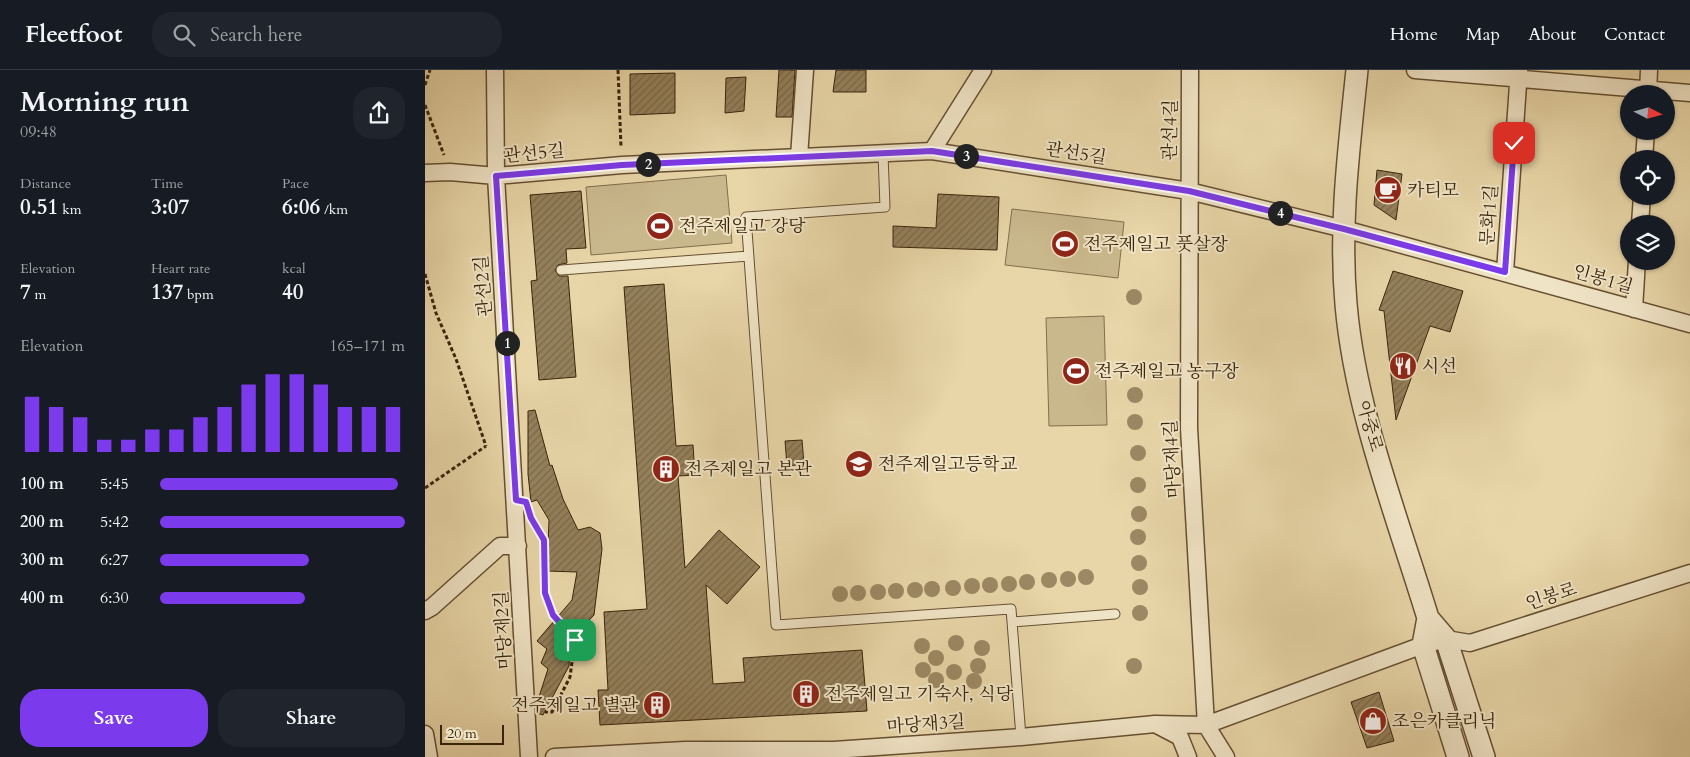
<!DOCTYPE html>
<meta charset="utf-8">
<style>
body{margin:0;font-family:Cardo,"Noto Serif KR",serif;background:#20242c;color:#f1f3f6;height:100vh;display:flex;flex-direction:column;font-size:19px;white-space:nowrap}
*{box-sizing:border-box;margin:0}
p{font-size:16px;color:#9ea1a6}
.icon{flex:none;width:28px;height:28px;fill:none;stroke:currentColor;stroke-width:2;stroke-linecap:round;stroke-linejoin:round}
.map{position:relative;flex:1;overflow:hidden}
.panel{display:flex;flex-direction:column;background:#171b24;width:425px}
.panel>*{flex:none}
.needle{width:32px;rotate:96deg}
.buttons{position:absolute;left:1195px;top:15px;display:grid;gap:10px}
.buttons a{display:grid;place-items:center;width:55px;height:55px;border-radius:50%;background:#171b24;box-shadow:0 1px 4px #0004;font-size:25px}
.scale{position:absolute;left:15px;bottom:12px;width:64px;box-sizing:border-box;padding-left:5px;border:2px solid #3a240a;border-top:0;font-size:14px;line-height:18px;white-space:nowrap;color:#3a240a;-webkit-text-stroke:4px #f0e4c6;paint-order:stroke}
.pin{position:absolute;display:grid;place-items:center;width:42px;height:42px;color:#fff;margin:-21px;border-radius:10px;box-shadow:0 2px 8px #0006}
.km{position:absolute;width:25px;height:25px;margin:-12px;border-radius:50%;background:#222;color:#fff;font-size:14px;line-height:25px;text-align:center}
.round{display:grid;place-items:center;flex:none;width:52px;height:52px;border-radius:20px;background:#20242c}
.headline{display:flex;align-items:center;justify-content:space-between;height:85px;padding:0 20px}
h1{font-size:28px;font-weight:700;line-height:38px}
.figures{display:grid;grid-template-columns:repeat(3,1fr);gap:8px;height:85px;padding:5px 20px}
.figures div{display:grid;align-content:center}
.figures b{font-size:21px;font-weight:700}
.figures small{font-size:14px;font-weight:400}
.figures p{font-size:14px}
.chart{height:140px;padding:10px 20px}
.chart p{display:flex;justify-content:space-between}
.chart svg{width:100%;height:90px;margin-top:5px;stroke:#7c3aed;stroke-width:6}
.action{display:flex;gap:10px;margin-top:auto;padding:10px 20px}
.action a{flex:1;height:58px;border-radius:20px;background:#7c3aed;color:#fff;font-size:20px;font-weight:700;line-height:58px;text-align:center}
.action a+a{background:#20242c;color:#f1f3f6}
ul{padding:0 20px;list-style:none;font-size:16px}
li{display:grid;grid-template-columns:80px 60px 1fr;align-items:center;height:38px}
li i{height:12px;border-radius:6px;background:#7c3aed}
header{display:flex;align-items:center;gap:30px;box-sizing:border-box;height:70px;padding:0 25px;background:#171b24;border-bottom:1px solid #363941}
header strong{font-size:24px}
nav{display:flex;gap:28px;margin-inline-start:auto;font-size:18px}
.search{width:350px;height:45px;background:#20242c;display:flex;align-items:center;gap:12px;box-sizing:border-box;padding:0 18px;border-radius:20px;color:#9ea1a6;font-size:19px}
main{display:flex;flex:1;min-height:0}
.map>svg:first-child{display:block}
</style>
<header>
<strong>Fleetfoot</strong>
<div class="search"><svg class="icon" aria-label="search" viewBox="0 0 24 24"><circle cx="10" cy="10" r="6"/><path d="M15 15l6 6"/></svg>Search here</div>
<nav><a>Home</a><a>Map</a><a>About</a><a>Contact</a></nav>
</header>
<main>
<section class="panel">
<div class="headline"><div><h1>Morning run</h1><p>09:48</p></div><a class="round"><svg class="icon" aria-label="share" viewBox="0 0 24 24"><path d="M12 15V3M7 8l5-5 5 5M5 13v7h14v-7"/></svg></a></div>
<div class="figures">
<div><p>Distance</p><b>0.51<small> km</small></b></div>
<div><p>Time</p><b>3:07</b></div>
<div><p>Pace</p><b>6:06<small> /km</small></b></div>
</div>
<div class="figures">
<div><p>Elevation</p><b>7<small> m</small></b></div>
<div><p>Heart rate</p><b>137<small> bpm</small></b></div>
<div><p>kcal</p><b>40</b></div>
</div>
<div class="chart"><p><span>Elevation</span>165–171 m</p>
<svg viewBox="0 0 160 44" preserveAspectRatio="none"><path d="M5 44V17M15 44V22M25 44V27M35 44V38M45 44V38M55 44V33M65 44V33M75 44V27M85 44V22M95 44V11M105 44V6M115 44V6M125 44V11M135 44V22M145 44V22M155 44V22"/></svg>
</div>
<ul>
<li><b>100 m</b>5:45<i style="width:97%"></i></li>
<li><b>200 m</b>5:42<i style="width:100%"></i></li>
<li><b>300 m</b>6:27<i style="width:61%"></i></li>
<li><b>400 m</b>6:30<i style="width:59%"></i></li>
</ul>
<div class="action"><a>Save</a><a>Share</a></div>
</section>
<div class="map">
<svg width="1265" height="687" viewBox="0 0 1265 687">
<defs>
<pattern id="building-hatch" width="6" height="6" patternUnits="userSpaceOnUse" patternTransform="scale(1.25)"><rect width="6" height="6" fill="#94815c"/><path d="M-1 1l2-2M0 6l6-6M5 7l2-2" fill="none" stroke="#7a694a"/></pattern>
</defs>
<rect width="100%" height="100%" fill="#e8d6a8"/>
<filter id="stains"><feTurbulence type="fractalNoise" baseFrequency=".004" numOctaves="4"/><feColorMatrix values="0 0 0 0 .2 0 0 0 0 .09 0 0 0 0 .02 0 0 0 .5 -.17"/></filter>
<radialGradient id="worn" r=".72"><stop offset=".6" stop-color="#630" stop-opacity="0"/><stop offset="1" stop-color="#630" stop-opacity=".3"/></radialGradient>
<!-- garden -->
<path fill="#cab88d" stroke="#826e4c" d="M301 105 307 173 166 185 161 117Z
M587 139 699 152 693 208 580 195Z
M679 246 682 355 624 356 621 248Z"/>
<!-- building -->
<path fill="url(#building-hatch)" stroke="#3a240a" d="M354 0H370L367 47H351Z
M411 0H441V22H408Z
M250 3V43L205 45V4Z
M321 7 319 41 300 43 301 8Z
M952 100 977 104 971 150 949 135Z
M156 121 161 178 141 179 142 193 133 195 130 200 134 206H143L151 307 114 310 106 211 112 210 105 125Z
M513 124 574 127 572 180 468 177V156L511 158Z
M968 201 1038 221 1025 262 1005 256 971 350 959 241 954 240Z
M239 214 251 376 268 375 270 405 253 406 260 498 294 460 335 497 302 534 281 515 288 614 320 612 318 588 437 580 442 641 175 655 173 620H183L179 542 222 539 199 217Z
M110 340 125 396 127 395 138 429 153 460 165 457 175 463 177 479 169 545 146 569 144 596 118 645 112 643 111 636 123 599 116 593 122 579 112 571 147 530 152 502 122 501 124 450 112 430 106 432 103 404V341Z
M377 370 379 394 362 396 360 371Z
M954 622 969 671 942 678 926 632Z"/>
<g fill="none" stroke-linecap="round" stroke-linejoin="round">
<!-- service casing -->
<g stroke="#665032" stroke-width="11">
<path id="service" d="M458 84 460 137 321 147 351 555 586 539 596 667
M136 200 324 186
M587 552 690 544"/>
</g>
<!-- minor casing -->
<g stroke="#665032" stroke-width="19">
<path id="minor" d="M70 0 71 106 104 687
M765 0 764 358 781 655 801 687
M990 0 1265 23
M1223 24 1224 0
M507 81 558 0
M374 87 380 0
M1219 89 1221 61
M0 103 25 102 71 106 197 95 507 81 764 121 919 159 1265 254
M1215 154 1217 126
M1080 202 1094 0
M1209 239 1212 191
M0 541 7 537 75 476H93
M732 655 755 667 763 687
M0 664 4 687
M129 687 260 680H409L596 667 730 654 781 655 998 575 1021 569 1045 573 1265 503"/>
</g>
<!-- tertiary casing -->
<g stroke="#665032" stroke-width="24">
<path id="tertiary" d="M932 0C924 78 914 155 921 234 930 340 972 446 1003 548L998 575 1033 687
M1003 548 1021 569 1059 687"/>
</g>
<!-- path -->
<path stroke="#3a240a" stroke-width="3" stroke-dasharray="4 2.5" stroke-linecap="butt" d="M193 0 196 77
M0 15 5 0
M0 35 19 85
M0 204 11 243 31 289 61 376
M0 418 61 376
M110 455 119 470 120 523 128 545 150 570 145 607 127 642H120"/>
<!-- service -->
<use href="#service" stroke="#f0e4c6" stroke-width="9"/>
<!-- minor -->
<use href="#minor" stroke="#f0e4c6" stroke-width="16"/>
<!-- tertiary -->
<use href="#tertiary" stroke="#f0e4c6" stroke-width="21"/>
</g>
<!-- trees -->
<g fill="#9c8863">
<circle cx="709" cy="227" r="8"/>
<circle cx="710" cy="325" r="8"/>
<circle cx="710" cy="352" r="8"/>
<circle cx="713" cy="383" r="8"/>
<circle cx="713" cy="415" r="8"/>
<circle cx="714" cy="444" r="8"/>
<circle cx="713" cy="467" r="8"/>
<circle cx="714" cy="493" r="8"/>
<circle cx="661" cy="507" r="8"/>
<circle cx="643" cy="509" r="8"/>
<circle cx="624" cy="510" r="8"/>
<circle cx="602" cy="512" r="8"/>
<circle cx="584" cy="514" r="8"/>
<circle cx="565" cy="515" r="8"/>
<circle cx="547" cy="516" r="8"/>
<circle cx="715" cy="517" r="8"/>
<circle cx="528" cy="518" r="8"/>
<circle cx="507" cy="519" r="8"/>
<circle cx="490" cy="520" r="8"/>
<circle cx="471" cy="521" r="8"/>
<circle cx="453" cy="522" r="8"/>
<circle cx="433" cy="523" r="8"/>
<circle cx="415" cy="524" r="8"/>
<circle cx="715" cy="543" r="8"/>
<circle cx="531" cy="573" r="8"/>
<circle cx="497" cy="576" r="8"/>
<circle cx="557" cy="578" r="8"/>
<circle cx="511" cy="588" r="8"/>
<circle cx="553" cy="596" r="8"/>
<circle cx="709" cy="596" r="8"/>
<circle cx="498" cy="600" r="8"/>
<circle cx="529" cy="602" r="8"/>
<circle cx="511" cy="610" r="8"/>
<circle cx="549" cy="611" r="8"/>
</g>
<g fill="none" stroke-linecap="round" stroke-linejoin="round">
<!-- route casing -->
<g stroke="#fff" stroke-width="10">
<path id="route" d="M150 570 128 545 120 523 119 470 106 448 101 432 91 430 71 106 197 95 507 81 764 121 919 159 1080 202 1089 73"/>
</g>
<!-- route -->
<use href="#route" stroke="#7c3aed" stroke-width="6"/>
</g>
<!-- icons -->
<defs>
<g id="cafe-disc" transform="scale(1.4375)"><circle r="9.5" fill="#8f2418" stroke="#f0e4c6"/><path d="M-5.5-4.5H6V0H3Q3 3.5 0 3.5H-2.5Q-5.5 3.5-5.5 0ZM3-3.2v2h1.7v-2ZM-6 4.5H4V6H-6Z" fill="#fff"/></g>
<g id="stadium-disc" transform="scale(1.4375)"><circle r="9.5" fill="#8f2418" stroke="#f0e4c6"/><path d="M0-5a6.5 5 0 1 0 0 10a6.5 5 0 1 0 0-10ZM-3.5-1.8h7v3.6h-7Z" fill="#fff"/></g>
<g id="restaurant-disc" transform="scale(1.4375)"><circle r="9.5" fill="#8f2418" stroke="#f0e4c6"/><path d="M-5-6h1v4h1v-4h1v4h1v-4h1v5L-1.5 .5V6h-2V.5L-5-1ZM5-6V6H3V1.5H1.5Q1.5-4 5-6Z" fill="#fff"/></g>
<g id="school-disc" transform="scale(1.4375)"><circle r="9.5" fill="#8f2418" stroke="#f0e4c6"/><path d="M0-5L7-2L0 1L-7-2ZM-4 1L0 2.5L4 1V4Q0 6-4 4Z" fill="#fff"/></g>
<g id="building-disc" transform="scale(1.4375)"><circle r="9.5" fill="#8f2418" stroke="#f0e4c6"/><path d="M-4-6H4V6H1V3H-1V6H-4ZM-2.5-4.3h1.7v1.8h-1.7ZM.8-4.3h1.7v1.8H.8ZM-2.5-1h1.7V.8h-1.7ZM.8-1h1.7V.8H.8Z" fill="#fff"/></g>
<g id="shop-disc" transform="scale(1.4375)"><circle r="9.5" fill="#8f2418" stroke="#f0e4c6"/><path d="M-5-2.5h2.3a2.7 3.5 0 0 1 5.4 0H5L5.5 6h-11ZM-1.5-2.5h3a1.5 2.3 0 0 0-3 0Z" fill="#fff"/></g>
</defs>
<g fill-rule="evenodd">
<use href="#cafe-disc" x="963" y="120"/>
<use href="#stadium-disc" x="235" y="156"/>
<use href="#stadium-disc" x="640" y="174"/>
<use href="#restaurant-disc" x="978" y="296"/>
<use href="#stadium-disc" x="651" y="301"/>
<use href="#school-disc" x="434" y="394"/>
<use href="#building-disc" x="241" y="399"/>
<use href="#building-disc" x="381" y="624"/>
<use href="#building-disc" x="232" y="635"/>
<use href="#shop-disc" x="948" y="651"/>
</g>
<g text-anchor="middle" stroke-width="4" stroke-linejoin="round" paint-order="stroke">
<!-- street labels -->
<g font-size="18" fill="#3a240a" stroke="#f0e4c6">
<text transform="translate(745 60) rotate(-89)" y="6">관선4길</text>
<text transform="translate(109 83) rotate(-5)" y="6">관선5길</text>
<text transform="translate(651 83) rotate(9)" y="6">관선5길</text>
<text transform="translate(1064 145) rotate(-86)" y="6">문화1길</text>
<text transform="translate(1178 209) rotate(16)" y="6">인봉1길</text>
<text transform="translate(58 216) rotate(-94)" y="6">관선2길</text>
<text transform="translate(945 356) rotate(74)" y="6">아중로</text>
<text transform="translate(747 389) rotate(-93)" y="6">마당재4길</text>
<text transform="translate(1126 526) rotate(-18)" y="6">인봉로</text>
<text transform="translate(78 560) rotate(-93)" y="6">마당재2길</text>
<text transform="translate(501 654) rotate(-4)" y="6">마당재3길</text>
</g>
<!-- poi labels -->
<g font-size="18" fill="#3a240a" stroke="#f0e4c6" text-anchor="start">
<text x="982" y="126">카티모</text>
<text x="254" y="162">전주제일고 강당</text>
<text x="659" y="180">전주제일고 풋살장</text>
<text x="997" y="302">시선</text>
<text x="670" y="307">전주제일고 농구장</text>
<text x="453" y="400">전주제일고등학교</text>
<text x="260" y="405">전주제일고 본관</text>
<text x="400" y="630">전주제일고 기숙사, 식당</text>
<text x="213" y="641" text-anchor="end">전주제일고 별관</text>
<text x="967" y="657">조은카클리닉</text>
</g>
</g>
<rect width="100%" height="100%" filter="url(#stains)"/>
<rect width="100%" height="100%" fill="url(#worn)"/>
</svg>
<div class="buttons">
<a><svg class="needle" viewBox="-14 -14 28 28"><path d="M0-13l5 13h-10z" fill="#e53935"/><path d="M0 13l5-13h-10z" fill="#9ea1a6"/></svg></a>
<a><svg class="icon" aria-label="locate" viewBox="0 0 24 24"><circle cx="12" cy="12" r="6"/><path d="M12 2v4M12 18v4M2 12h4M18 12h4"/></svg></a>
<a><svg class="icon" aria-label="layers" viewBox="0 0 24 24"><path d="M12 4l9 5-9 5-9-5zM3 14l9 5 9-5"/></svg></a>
</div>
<div class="scale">20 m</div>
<div class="pin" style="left:150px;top:570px;background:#1e9e55"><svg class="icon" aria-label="arrive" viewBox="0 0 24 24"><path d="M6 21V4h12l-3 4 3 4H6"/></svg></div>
<div class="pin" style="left:1089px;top:73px;background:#d93025"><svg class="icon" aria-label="check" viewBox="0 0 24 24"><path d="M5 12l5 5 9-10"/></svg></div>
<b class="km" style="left:82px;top:273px">1</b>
<b class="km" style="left:223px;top:94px">2</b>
<b class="km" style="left:541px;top:86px">3</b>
<b class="km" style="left:855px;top:143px">4</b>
</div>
</main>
